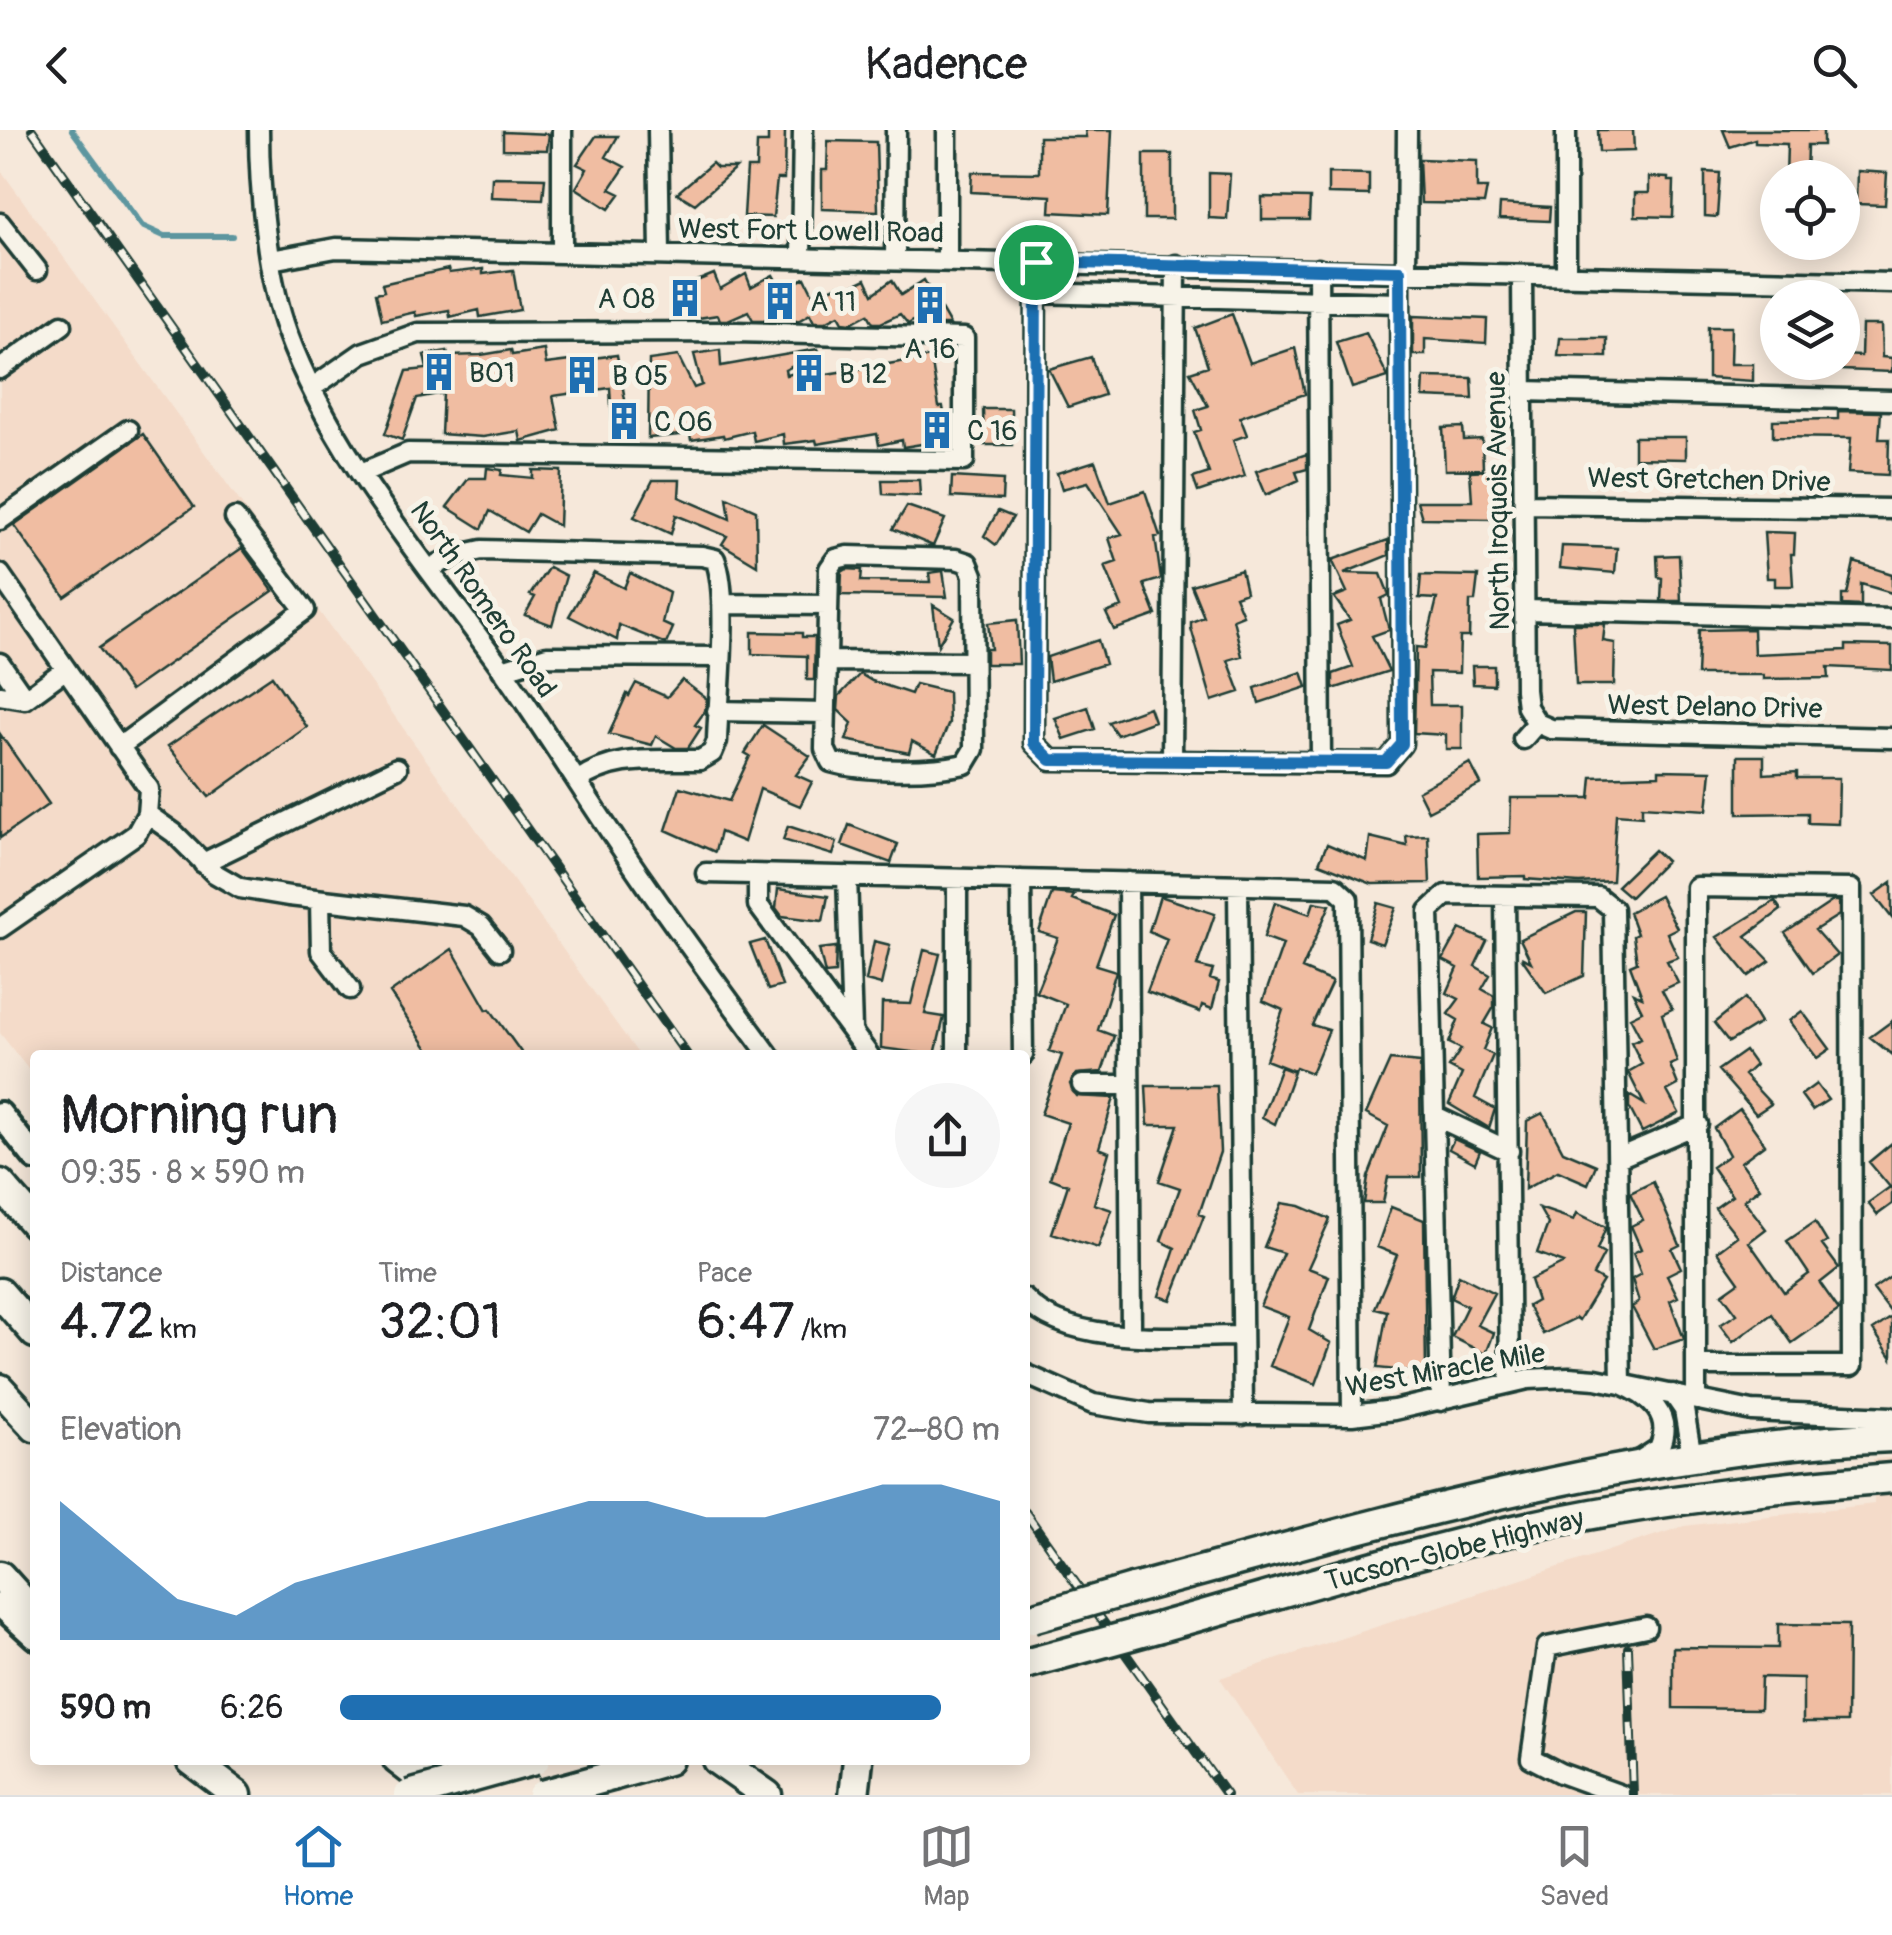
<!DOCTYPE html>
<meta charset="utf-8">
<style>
body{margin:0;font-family:Pangolin,sans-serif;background:#f6f6f6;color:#202124;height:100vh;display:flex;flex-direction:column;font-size:38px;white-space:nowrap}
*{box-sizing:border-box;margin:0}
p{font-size:32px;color:#757577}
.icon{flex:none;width:55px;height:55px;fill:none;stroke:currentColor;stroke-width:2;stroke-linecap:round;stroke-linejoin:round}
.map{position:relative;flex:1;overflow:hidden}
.drawer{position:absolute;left:30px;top:920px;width:1000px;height:715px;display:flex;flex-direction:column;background:#fff;border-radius:10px;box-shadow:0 5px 25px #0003}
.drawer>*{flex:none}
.controls{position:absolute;left:1760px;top:30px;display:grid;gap:20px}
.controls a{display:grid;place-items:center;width:100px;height:100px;border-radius:50%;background:#fff;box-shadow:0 5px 25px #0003;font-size:50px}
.pin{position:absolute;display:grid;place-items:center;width:85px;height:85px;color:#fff;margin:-42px;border:5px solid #fff;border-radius:50%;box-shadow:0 2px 10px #0007}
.round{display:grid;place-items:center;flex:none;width:105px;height:105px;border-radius:52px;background:#f6f6f6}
.head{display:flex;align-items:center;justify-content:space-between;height:170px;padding:0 30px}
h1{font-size:55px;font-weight:600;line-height:75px}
.figures{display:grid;grid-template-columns:repeat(3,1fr);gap:15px;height:170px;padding:10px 30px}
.figures div{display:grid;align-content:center}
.figures b{font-size:50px;font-weight:600}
.figures small{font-size:28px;font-weight:400}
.figures p{font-size:28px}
.chart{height:280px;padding:20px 30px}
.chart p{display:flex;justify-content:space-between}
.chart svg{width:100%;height:180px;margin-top:10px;fill:#1f6fb2;opacity:.7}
ul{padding:0 30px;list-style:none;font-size:32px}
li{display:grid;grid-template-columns:160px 120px 1fr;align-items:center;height:75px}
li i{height:25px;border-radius:12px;background:#1f6fb2}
header{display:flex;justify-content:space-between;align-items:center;height:130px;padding:0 30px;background:#fff;font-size:45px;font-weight:600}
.dock{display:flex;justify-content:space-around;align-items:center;height:140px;border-top:2px solid #e0e0e0;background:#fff;font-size:28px;color:#757577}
.dock a{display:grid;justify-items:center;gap:5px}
.dock .selected{color:#1f6fb2}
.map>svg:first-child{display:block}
</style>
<header><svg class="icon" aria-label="back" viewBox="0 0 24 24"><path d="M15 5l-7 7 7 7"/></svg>Kadence<svg class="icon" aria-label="search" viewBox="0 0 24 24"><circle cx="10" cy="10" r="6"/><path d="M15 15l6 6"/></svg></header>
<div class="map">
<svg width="1892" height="1665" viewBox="0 0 1892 1665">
<rect width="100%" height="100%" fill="#f6e8da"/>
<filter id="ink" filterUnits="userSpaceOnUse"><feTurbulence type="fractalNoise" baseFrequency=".01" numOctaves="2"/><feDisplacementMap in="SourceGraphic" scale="20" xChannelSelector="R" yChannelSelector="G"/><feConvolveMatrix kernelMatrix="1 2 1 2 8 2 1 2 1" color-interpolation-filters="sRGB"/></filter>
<g filter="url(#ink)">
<!-- built -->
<path fill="#f4dbc9" d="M0 39 639 925H35V948L0 903Z
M1892 1328V1665H1298L1220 1548 1684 1396 1874 1374 1873 1329Z"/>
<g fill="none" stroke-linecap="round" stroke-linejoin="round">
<!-- stream -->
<path stroke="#5d969f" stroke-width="6" d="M72 0 142 96 164 106H232"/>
</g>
<!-- building -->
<path fill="#f0bda2" stroke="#1f3d34" stroke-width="2.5" d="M768 0H785L784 49H777L773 87 744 86 747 38H756L757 13H768Z
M1085 0H1112L1108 85 1050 82 1051 66 971 62 972 42 1039 43V7H1086Z
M1598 0H1633L1634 21 1599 22Z
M1723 0H1823V15H1807L1806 48H1786L1787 14 1755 13V9L1730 17Z
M503 2 549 4 547 20 503 19Z
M596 6H618L606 27 625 37 610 59 620 64 609 79 576 58 587 39 577 34Z
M828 11 876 12 878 81 822 79V40H827Z
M1144 24H1172V89H1144Z
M1419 29 1477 31V58H1487L1484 74 1421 73Z
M712 33 717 38H736L695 74 677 63Z
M1857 41 1887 43 1885 75 1856 74Z
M1705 42 1720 43 1717 87 1705 86Z
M1209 43 1230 44 1227 89 1209 88Z
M1328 43 1369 44V65L1328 64Z
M492 47 545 48 543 69 491 67Z
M1649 47 1668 48V51H1674L1673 87 1635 86V63H1649Z
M1262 67 1310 68 1309 90H1262Z
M1500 74 1550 77 1549 91 1499 89Z
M448 139 449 143 483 139V144L513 140 520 180 480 187 479 180 450 187 449 180 416 186 415 182 382 190 376 163 384 161 382 154Z
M714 144 720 159 746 144 751 157 773 145 781 159 805 148 814 166 838 155 841 161 866 149 873 164 892 150 901 165 924 150 950 195H934L927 183 908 194 900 184 881 193H873L868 184 851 193 843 192 839 185 825 192H814L810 184 798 191H783L777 181 764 190H753L748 181 728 190H720L718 185 685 190 677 159Z
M1232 184 1250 233 1295 218 1305 264 1240 287 1247 305 1233 310 1245 346 1198 362 1193 348 1209 343 1194 302 1201 300 1195 280 1208 276 1190 242 1208 236 1195 198Z
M1413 186 1487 189 1486 213 1425 209V225H1413Z
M1862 195H1881L1882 227 1892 228V242L1842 240V225L1861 226Z
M1708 197H1731L1730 234H1753V251L1708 248Z
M1366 203 1388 247 1352 258 1336 212Z
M1560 208H1607V227L1558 226Z
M818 219 820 223 785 240 786 245 806 241 808 247 931 227 939 277H943L950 318H929L928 313 903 317 902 310 879 315 877 304 817 314 816 310 784 314 783 304 754 311 752 301 724 308 723 305 691 310 690 304 648 308 649 230 678 226 694 258 702 255 694 224 720 220 721 236Z
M511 220 512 225 544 220 546 234 617 225 632 309 613 310 610 258 553 266 560 300 521 311 519 301 483 307 441 304 443 263 417 268 402 310 385 304 407 241 427 239 424 225 447 221 448 226 481 225Z
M1091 227 1104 265 1068 277 1049 239Z
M1424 247 1472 248 1473 269 1423 267Z
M983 279H1011L1012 315H984Z
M1838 281 1881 282 1879 309H1889L1888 345 1848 343 1851 308 1773 307V290L1838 289Z
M1463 297 1464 310 1482 309 1483 339 1445 340 1443 298Z
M143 304 194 377 65 467 14 395Z
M1634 307H1686V329L1634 328Z
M1307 324V339L1296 342 1299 350 1266 365 1256 341Z
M1095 331 1110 373 1145 361 1160 406 1155 407 1161 449 1144 454 1156 485 1114 500 1106 483 1122 477 1105 436 1117 432 1109 408 1122 404 1088 352 1062 359 1057 343Z
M487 338 502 340 501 345 533 348V340L561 341 559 396 537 384 526 402 490 381 482 399 447 377 469 348H486Z
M1491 340 1496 389 1422 388 1417 371H1472L1470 341Z
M952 347 1003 350 1002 370 951 367Z
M653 350H680L679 367 730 389 727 367 756 380 757 435 722 414 727 406 676 385 671 404 634 387Z
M882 350H919L920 366 883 364Z
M907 376 945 389 933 416 893 399Z
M998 381 1013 387 996 415 984 406Z
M1764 402 1795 403 1794 424H1791L1793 456H1775V448H1767Z
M1388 410 1389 425 1344 443 1381 444 1389 465 1381 469 1389 500 1372 506 1389 541 1333 559V544L1353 537 1337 495 1350 490 1334 467 1347 462 1332 430Z
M1562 416 1617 418 1615 443 1560 438Z
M242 418 273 461 130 561 99 518Z
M1679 425 1681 471H1661L1662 448 1658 447 1657 426Z
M1854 432 1892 444V463L1861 454V476L1842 475V465H1847Z
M549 437 566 446 552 495 525 485 535 467 530 465Z
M847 439 862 440 861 451 930 452 929 443 943 441 947 467 841 465 842 442Z
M1241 440 1246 462 1235 466 1243 485 1233 489 1242 526 1228 530 1240 562 1212 571 1191 498V492L1204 487 1191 455Z
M594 443 624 458 630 443 669 463 662 493 673 498 666 514 619 495 617 510 569 486Z
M1421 445 1478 446 1475 471H1470L1469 507H1460L1459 543 1429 542 1430 575H1462V619H1446V605L1414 603 1416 517 1425 518 1437 469 1419 468Z
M933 475 954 488 938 515Z
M1017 490 1019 534H986V519H991L988 493Z
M1573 494H1605L1603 511 1615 513 1614 555H1576Z
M1753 499 1754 524 1846 520V515L1892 516V540L1828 537 1829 548 1763 549V545H1697L1699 500Z
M752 502 802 503V507H815L814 550H807V526L752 524Z
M1098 510 1105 534 1050 551 1047 527Z
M1472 536H1494V555L1473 554Z
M1302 542 1307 557 1259 573 1255 558Z
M860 544 872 551 911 564 915 554 948 562 949 593 936 624 912 611 909 623 846 610 852 593 838 580 839 566Z
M272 546 307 597 209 667 168 616Z
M682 550 707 569 705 581 695 595 701 598 688 618H676L656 606 652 615 609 604 627 564 629 566 636 553 667 567Z
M1088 577 1095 599 1064 609 1055 588Z
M1149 577 1154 591 1117 605 1108 592Z
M763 595 810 626 796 645 812 652 800 676 760 659 744 712 720 702 715 722 666 700 680 657 729 671 750 626 745 623Z
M0 604 49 674 0 708Z
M1738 626H1764V644L1797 642V648H1839L1838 694 1808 693V683L1738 684Z
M1470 633 1481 654 1428 681 1418 661Z
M1659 640 1711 641 1707 680 1642 676V686L1616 684 1612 751 1579 753 1525 749V746L1478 747 1477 704 1510 703 1511 668H1590L1592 647 1659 645Z
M849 695 898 714 891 733 842 715Z
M788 696 837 712 833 725 783 710Z
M1428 705 1430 753 1372 754 1319 733 1327 714 1367 731 1370 707 1407 716 1406 706Z
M1654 720 1666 731 1630 767 1617 756Z
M1892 752V788L1874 765Z
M778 759 828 766 823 791 782 786 776 778Z
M1052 763 1074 765 1072 769 1114 785 1096 835 1116 841 1098 900 1114 906 1102 942 1077 944 1070 954 1077 966 1114 968 1099 1018 1109 1022 1094 1074 1112 1080 1098 1118 1052 1103 1068 1055 1050 1048 1068 993 1041 984 1062 925 1049 921 1066 874 1036 862 1058 808 1039 802Z
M1160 766 1215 784 1197 836 1213 840 1210 849 1219 852 1212 879 1202 875 1200 882 1147 862 1167 809 1149 801Z
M1660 766 1677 798 1667 803 1678 827 1667 831 1678 853 1662 860 1672 879 1662 884 1677 932 1670 935 1678 955 1667 961 1679 983 1642 1002 1629 977V965L1644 974 1628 942 1642 934 1631 912 1641 908 1630 887 1642 881 1633 863 1642 867 1630 835 1637 832 1633 806 1637 804 1629 782Z
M1775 771 1781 780 1746 806 1770 831 1749 846 1717 807Z
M1833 771H1839V785L1815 800 1837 825 1813 843 1785 803Z
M1275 772 1310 784 1314 772 1330 775 1302 839 1332 852 1312 895 1329 900 1311 943 1296 937 1294 941 1266 930 1283 880 1263 871 1283 814 1264 807Z
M1378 773 1396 778 1382 814 1367 809Z
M1576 782H1586L1584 846 1546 863 1521 827 1531 832 1520 809Z
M1460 799 1487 811 1475 836 1490 845 1482 859 1494 866V877L1484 894 1492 898 1483 920 1493 925 1475 968 1495 979 1489 998 1449 974 1462 944 1449 937 1461 919 1449 913 1458 890 1448 884 1459 869 1447 863 1458 838 1443 830Z
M765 810 782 856 768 860 750 814Z
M874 811 890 815 881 855 866 851Z
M836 817 835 843 825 844 819 819Z
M452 819 487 880 490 879 523 925H432L390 863Z
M924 820 940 824 925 884 944 887 935 925 881 918 882 873 911 874Z
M1745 868 1760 893 1729 912 1714 893Z
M1802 881 1830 919 1817 928 1789 891Z
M1892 891V925L1870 907Z
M1745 921 1755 935 1744 945 1771 974 1756 984 1718 940Z
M1390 930 1420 933 1421 1047H1388L1383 1073H1364L1368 1047 1388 996 1366 984Z
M1281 937 1294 942 1275 994 1262 987Z
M1816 954 1828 970 1812 980 1801 965Z
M1146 956H1217L1220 1022 1199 1084 1204 1086 1171 1170 1159 1166 1175 1118 1161 1111 1180 1058 1159 1051 1178 995H1148Z
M1740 979 1765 1014 1741 1032 1760 1058 1744 1070 1766 1099 1749 1112 1784 1162 1809 1144 1787 1111 1815 1092 1827 1112 1822 1115 1839 1138 1820 1153 1839 1180 1792 1213 1772 1184 1733 1212 1720 1195 1737 1184 1722 1164 1739 1152 1717 1121 1737 1106 1715 1078 1732 1066 1712 1037 1729 1025 1714 998Z
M1543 983 1563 1021 1596 1035 1588 1054 1558 1041 1525 1059 1527 991Z
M1454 1009 1480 1021 1475 1033 1449 1019Z
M1892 1013V1074L1877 1085 1868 1073 1890 1057 1869 1032Z
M1653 1052 1680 1115 1672 1119 1681 1138 1667 1145 1678 1167 1670 1171 1684 1209 1654 1219 1632 1177 1639 1172 1632 1149 1641 1144 1633 1123 1641 1119 1631 1096 1643 1090 1630 1063Z
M1282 1073 1300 1076 1330 1089 1308 1138 1329 1146 1309 1200 1331 1213 1316 1254 1270 1236 1289 1187 1260 1176 1283 1123 1264 1117Z
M1391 1077 1424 1090 1426 1243 1377 1238 1387 1181 1375 1178 1397 1125 1377 1117Z
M1539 1078 1574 1090 1577 1083 1606 1097 1597 1120 1604 1124 1593 1145 1603 1151 1579 1190 1576 1188 1543 1204 1528 1176 1537 1171 1530 1150 1564 1133 1537 1123 1548 1094Z
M1459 1145 1494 1163 1477 1195 1494 1203 1486 1224 1452 1207 1467 1176 1451 1168Z
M1892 1146V1184L1873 1159Z
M1892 1187V1228L1873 1200Z
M1778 1494 1848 1495 1847 1592H1803V1548L1761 1547 1760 1579 1673 1578V1517L1778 1518Z"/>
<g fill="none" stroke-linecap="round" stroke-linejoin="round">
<!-- minor casing -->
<g stroke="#1f3d34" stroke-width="25">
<path id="minor" d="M259 0C259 59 267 147 287 202 333 327 426 432 502 539 551 609 596 683 645 753 685 811 727 868 769 925
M562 0V122
M658 0 660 124
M947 0V130
M0 93 37 140
M801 127 803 0
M895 129 896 0
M271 130 336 118 1892 153
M1036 132 1034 613 1051 630 1386 633 1402 614 1400 141
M1318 139 1321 632
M1406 141 1407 0
M1522 145 1525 560 1527 577 1537 593
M1566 145V0
M1036 163 1399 173
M0 239 62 195
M313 257 362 223 418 203 736 202 964 208V331L408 323 361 343
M1523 261 1892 270
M1525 374 1892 379
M0 390 128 300
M848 426 956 429 968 433 973 445 974 619 965 634C930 642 866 642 831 632L825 619 829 439 836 429Z
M429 439 454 426 482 420 702 426 715 429C730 464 718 568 717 611L712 623 700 630C655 631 615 624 577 651
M0 444 149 659 147 684 136 704 0 798
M722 474 828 475
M1526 480 1892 489
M827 531 973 532
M0 533 25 569
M502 540 547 526 719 527
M0 565 25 569 66 539
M717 581 826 583
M1537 593 1551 599 1892 608
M1523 609 1537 593
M119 617 305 480 235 388
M1172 630 1176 135
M147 684 174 703 214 743 240 758 289 766 464 786 481 796 500 820
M203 733 397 638
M706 743 1335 757 1348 769 1352 1285
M758 745V775L869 925
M847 746 852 899
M957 749V925
M1021 750 1023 925
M1128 752 1131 1205
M1238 755 1243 1285
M1505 766 1510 1253
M320 770 321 821 350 859
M1082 955H1129
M1437 987 1509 1021
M1618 1028 1698 994
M1025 1169C1068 1217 1181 1206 1241 1206
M1025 1244 1093 1274 1149 1283 1352 1285 1394 1280 1528 1249 1569 1247 1596 1249 1752 1281 1892 1287
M1673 1264 1684 1280 1692 1327
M1696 1270V757L1851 759 1852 1236H1698
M1441 1271 1429 781 1446 765 1598 767 1613 779 1621 1254C1649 1266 1674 1285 1659 1318L1639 1331
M1621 1665 1560 1643 1531 1628 1547 1517 1646 1497"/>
</g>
<!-- major casing -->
<g stroke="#1f3d34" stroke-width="30">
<path id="major" d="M0 984 35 1028
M0 1475 35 1507"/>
</g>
<!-- highway casing -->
<g stroke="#1f3d34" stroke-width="35">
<path id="highway" d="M0 1054 35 1094
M0 1163 35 1203
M0 1259 35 1297
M0 1446 35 1485
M1133 1459C1383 1392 1631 1318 1892 1307
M1160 1497C1290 1461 1419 1420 1551 1392 1664 1369 1778 1357 1892 1348
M1025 1534 1058 1525
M191 1630 237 1665
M398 1630 443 1665
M717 1630 767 1665
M615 1645 668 1630
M854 1665 858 1630"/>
</g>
<!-- minor -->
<use href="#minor" stroke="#f7f3e8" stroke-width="18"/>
<!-- major -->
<use href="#major" stroke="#f7f3e8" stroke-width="22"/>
<!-- highway -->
<use href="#highway" stroke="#f7f3e8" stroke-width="28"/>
<!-- rail casing -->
<g stroke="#1f3d34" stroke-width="10">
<path id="rail" d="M32 0 687 925
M1025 1382 1226 1665
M1628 1518 1633 1665"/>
</g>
<!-- rail -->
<use href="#rail" stroke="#f7f3e8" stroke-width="6" stroke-dasharray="19" stroke-linecap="butt"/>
<!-- highway-bridge casing -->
<g stroke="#1f3d34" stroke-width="35" stroke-linecap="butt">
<path id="highway-bridge" d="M1032 1488 1133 1459
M1058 1525 1160 1497
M409 1665 535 1630
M542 1665 615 1645"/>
</g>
<!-- highway-bridge -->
<use href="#highway-bridge" stroke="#f7f3e8" stroke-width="28"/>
</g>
</g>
<g fill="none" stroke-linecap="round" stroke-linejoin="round" filter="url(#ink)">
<!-- route casing -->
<g stroke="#fff" stroke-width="20">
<path id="route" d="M1036 132 1400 141 1402 614 1386 632 1051 630 1034 613Z"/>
</g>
<!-- route -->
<use href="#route" stroke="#1f6fb2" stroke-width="12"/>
</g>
<!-- icons -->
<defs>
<g id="building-bare" transform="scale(3)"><path d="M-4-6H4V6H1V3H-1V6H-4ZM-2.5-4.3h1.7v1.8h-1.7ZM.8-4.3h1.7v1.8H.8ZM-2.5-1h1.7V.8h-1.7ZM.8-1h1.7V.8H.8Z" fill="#1f6fb2" stroke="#f7f3e8" stroke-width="2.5" paint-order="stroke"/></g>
</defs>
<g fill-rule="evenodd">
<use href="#building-bare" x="685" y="168"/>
<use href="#building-bare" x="780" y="171"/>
<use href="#building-bare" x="930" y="175"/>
<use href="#building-bare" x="439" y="242"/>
<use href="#building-bare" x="809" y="243"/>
<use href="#building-bare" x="582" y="245"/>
<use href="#building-bare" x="624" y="291"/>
<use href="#building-bare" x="937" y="300"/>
</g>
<g text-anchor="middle" stroke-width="10" stroke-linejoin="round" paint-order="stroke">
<!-- street labels -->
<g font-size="28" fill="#1f3d34" stroke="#f7f3e8">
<text transform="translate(811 100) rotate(1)" y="10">West Fort Lowell Road</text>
<text transform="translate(1709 349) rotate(1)" y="10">West Gretchen Drive</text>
<text transform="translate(1497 371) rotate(-91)" y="10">North Iroquois Avenue</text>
<text transform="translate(484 469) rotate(55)" y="10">North Romero Road</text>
<text transform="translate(1715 576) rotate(1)" y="10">West Delano Drive</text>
<text transform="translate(1445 1239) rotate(-10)" y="10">West Miracle Mile</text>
<text transform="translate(1454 1419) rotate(-14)" y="10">Tucson-Globe Highway</text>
</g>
<!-- poi labels -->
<g font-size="28" fill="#1f3d34" stroke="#f7f3e8" text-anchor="start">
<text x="655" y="178" text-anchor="end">A 08</text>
<text x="810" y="181">A 11</text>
<text x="930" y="228" text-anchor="middle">A 16</text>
<text x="469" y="252">B01</text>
<text x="839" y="253">B 12</text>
<text x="612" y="255">B 05</text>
<text x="654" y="301">C 06</text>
<text x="967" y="310">C 16</text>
</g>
</g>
</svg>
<div class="controls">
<a><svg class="icon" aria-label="locate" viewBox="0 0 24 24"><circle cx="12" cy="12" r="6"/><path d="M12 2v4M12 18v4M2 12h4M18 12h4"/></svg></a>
<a><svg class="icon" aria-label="layers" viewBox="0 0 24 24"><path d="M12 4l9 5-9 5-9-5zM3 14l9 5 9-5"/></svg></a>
</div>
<div class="pin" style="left:1036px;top:132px;background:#1e9e55"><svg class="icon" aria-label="arrive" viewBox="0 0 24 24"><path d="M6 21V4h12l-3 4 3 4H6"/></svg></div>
<section class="drawer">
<div class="head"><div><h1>Morning run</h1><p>09:35 · 8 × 590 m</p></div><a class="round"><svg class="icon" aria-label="share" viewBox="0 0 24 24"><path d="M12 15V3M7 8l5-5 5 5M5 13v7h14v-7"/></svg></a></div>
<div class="figures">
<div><p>Distance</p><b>4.72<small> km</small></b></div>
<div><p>Time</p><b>32:01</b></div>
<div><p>Pace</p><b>6:47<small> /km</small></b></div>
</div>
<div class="chart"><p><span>Elevation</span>72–80 m</p>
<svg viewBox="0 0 160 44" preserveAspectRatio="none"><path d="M0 44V10L10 22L20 34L30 38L40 30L50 26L60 22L70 18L80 14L90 10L100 10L110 14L120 14L130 10L140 6L150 6L160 10V44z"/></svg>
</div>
<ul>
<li><b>590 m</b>6:26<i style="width:91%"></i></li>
</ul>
</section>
</div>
<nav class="dock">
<a class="selected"><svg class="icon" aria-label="home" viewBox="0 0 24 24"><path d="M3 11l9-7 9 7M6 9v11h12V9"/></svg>Home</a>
<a><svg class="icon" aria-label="map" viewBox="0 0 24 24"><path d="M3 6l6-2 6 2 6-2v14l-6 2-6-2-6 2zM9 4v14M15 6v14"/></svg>Map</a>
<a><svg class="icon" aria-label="saved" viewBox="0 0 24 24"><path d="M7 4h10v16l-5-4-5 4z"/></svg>Saved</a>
</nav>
